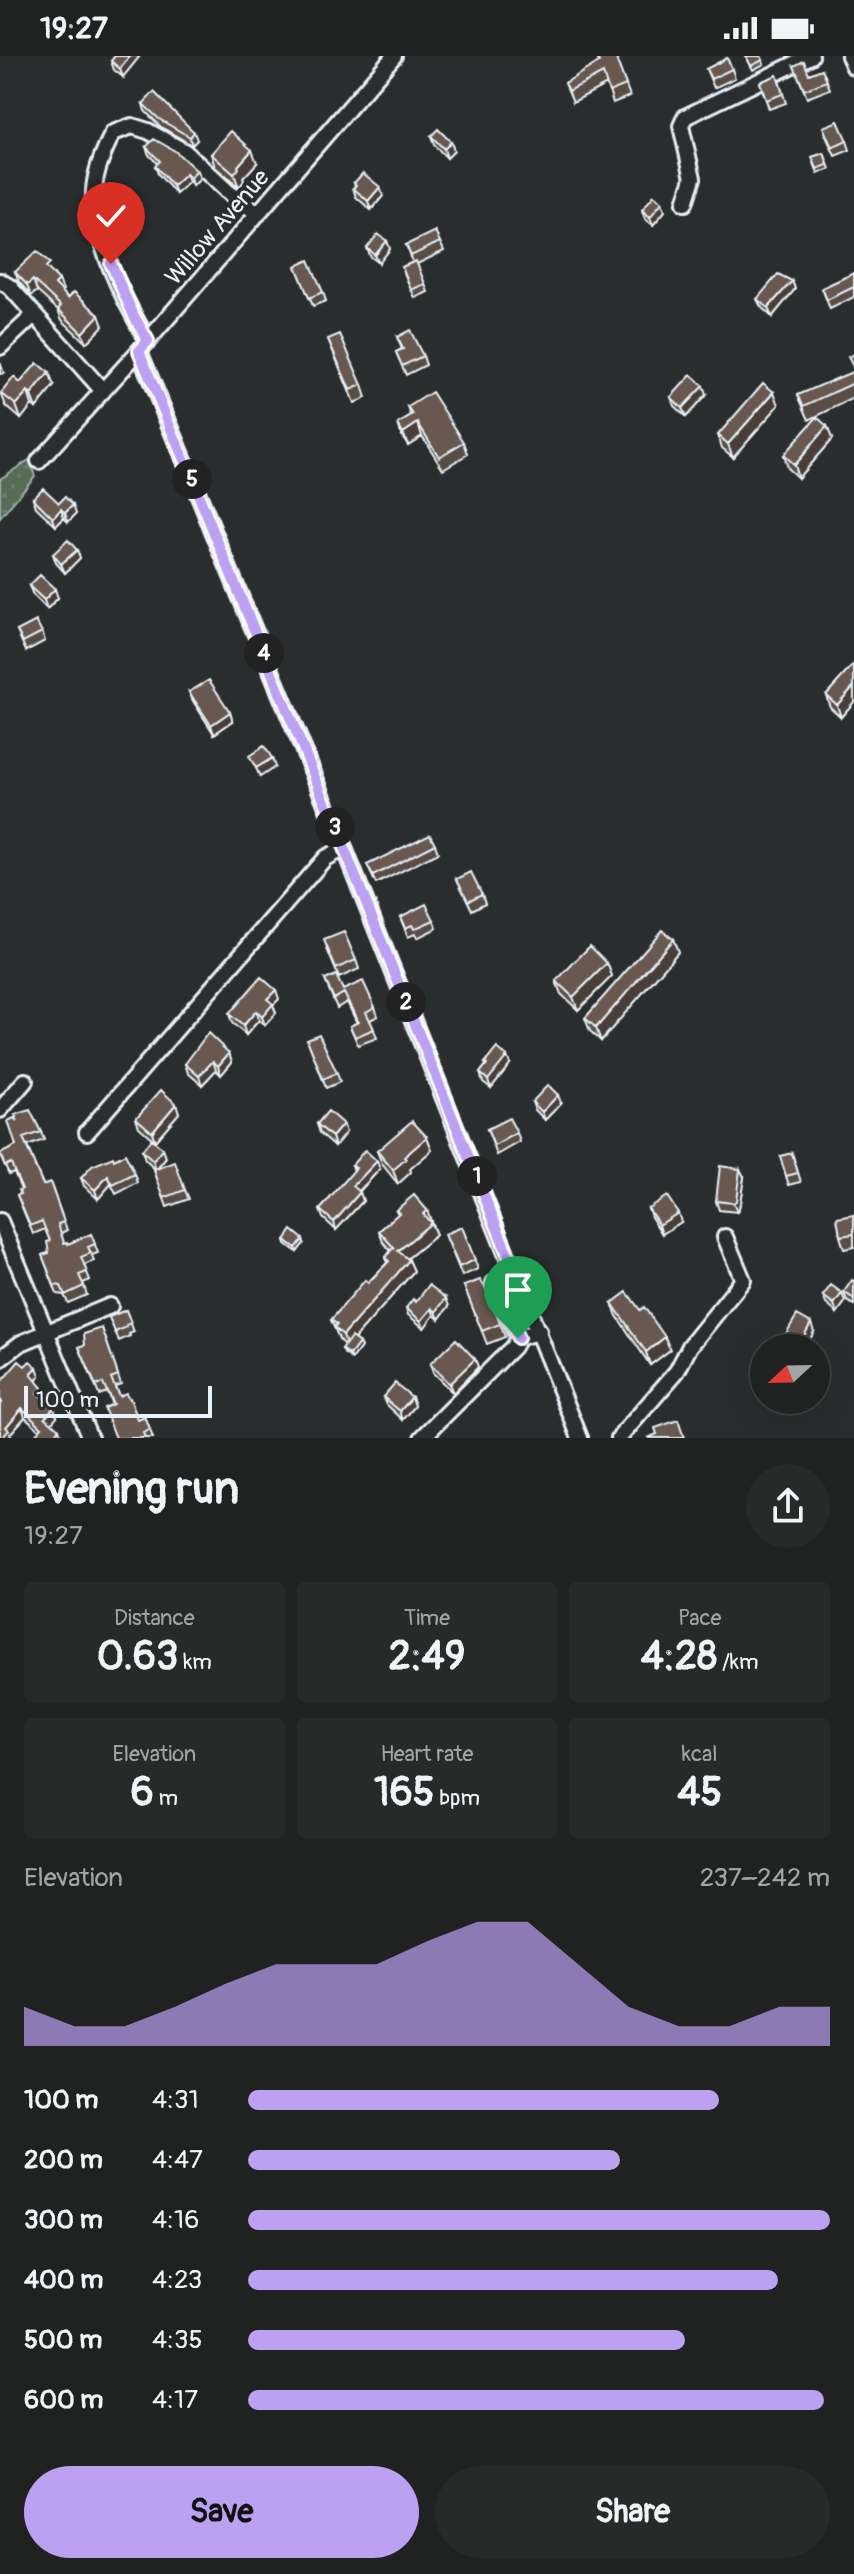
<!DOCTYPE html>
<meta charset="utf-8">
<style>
body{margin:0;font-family:Pangolin,sans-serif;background:#282a2a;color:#f1f3f6;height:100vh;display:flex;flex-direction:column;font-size:30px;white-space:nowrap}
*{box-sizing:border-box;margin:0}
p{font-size:26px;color:#a2a4a5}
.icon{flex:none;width:44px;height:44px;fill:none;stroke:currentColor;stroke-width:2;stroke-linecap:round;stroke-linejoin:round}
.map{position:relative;height:1382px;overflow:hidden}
.details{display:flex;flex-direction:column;background:#202222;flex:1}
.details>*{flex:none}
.needle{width:52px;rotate:248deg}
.controls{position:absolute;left:750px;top:1278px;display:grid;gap:16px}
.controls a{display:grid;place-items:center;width:80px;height:80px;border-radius:50%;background:#202222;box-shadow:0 8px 32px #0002,0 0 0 2px #3d3f40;font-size:40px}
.scale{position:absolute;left:24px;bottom:20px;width:188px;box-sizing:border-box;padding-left:8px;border:4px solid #e8f1f8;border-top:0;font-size:22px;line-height:28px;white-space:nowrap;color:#e8f1f8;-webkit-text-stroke:6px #2a2d2e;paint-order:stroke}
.pin{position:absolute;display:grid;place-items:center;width:68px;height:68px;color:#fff;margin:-82px -34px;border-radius:50% 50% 50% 0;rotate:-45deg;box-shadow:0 0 8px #0007}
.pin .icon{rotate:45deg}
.km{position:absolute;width:40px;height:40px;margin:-20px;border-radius:50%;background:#222;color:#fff;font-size:22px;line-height:40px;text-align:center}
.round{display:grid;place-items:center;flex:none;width:84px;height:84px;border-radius:42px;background:#282a2a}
.head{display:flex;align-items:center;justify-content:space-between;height:136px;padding:0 24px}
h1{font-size:44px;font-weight:700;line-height:60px}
.stats{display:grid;grid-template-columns:repeat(3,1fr);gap:12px;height:136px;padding:8px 24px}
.stats div{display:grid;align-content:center;border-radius:8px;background:#282a2a;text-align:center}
.stats b{font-size:40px;font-weight:700}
.stats small{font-size:22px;font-weight:400}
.stats p{font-size:22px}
.chart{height:224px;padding:16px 24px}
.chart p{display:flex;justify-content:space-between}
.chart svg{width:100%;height:144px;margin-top:8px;fill:#bca0f2;opacity:.7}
.button{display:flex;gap:16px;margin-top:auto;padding:16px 24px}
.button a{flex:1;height:92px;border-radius:48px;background:#bca0f2;color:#111;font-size:32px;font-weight:700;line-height:92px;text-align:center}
.button a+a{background:#282a2a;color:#f1f3f6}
ul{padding:0 24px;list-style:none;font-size:26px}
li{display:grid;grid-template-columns:128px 96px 1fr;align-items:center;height:60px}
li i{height:20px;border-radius:10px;background:#bca0f2}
.status{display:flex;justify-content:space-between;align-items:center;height:56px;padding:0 40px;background:#202222;direction:ltr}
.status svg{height:22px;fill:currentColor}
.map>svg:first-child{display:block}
</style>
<div class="status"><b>19:27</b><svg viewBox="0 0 49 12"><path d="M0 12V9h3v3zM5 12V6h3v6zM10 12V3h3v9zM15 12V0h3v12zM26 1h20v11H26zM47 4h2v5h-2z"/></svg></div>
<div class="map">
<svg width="854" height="1382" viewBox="0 0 854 1382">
<defs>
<pattern id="park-dots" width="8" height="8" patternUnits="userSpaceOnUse" patternTransform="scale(2)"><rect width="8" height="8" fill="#576c57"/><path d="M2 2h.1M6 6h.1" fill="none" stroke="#6f8170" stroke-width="1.8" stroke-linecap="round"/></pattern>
</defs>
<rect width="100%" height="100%" fill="#2a2d2e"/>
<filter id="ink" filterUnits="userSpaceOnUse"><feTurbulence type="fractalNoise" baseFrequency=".0125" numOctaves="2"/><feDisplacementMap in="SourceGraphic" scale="16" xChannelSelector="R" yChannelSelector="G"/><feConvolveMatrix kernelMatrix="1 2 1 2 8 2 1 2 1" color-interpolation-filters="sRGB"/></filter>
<g filter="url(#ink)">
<!-- park -->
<path fill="url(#park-dots)" stroke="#a0aea8" stroke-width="2" d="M29 404 35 420 0 462V423Z"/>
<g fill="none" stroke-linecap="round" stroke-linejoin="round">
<!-- minor casing -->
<g stroke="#e8f1f8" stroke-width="20">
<path id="minor" d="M849 0 854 11
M685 147 693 122 681 70 685 61 811 0
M0 225 10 231 103 335
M148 285C124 244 92 183 94 135 95 115 104 94 113 77L132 70 148 75 184 95 227 135 258 158
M0 291 34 259
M139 295 344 792 580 1382
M39 405 139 295 394 0
M0 1054 25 1025
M87 1076 325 802 344 792
M0 1165 90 1382
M515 1216 494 1227 518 1282
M0 1303 21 1287 110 1250
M422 1382 513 1291 518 1282 539 1275
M619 1382 677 1315 690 1290 743 1224 725 1181"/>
</g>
<!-- minor -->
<use href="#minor" stroke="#2a2d2e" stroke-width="14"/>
</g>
<!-- wall -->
<path fill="#594d44" stroke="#e8f1f8" stroke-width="2" d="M115 0 123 21 114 14 111 5Z
M615 0 630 40 613 47 607 28 573 46 565 27Z
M746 0H761L764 8 753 14Z
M794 10 809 18 822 13 830 33 807 42Z
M706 13H732L735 22 714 32Z
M777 19 786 47 769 53 760 26Z
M143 48 197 84 192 89 161 71 145 55Z
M431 80 451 86 454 95 447 102 434 89Z
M826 80 847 85 850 94 835 100Z
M146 91 197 115 200 123 193 130 189 126 176 138 158 118 155 110 157 107 149 99Z
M824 97 830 113 818 118 812 101Z
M211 98 257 107 243 122 244 125 239 131 215 111Z
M354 127 383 140 371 154 356 141 353 132 355 130Z
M662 146 665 155 653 169 645 163 642 154Z
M387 185 390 193 379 207 370 200 367 192Z
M440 186 444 195 417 208 428 236 415 242 402 211 413 206 406 189Z
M296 210 323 236 326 245 313 250Z
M15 216 54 218 63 234 62 236 68 242 103 270 86 287 62 264 58 254 37 235 31 240 19 226Z
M854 217V241L830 253 822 232Z
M792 225 795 233 772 261 761 251 757 243Z
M397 281 423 300 426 309 406 319 396 296 402 293Z
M328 283 362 329 366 342 354 347Z
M0 306 4 317 0 318Z
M854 319V342L809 364 798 339Z
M20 327 54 330 36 352 32 349 21 363 6 350 1 337Z
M706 339 686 361 674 350 671 341Z
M779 349 733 401 722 392 718 379Z
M408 351 464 386 468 398 443 413 422 380 408 389 402 380 398 368 411 360Z
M827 370 832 383 798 422 787 412 783 399Z
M33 442 59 447 76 458 68 466 64 462 56 470 36 451Z
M77 494 80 502 65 517 56 507 53 498Z
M29 530 58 542 47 553 33 539Z
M17 575 42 576 45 585 26 595Z
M854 608V646L841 661 830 651 826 639Z
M189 636 233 665 214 678 193 645Z
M435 788 438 797 376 828 367 809Z
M457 823 482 838 485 847 472 854Z
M400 861 434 864 437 872 417 882 415 878 408 881Z
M673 883 678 896 601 985 590 975 585 962Z
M327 893 356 904 359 913 339 922Z
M607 907 612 920 578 954 561 938 556 925Z
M325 924 375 951 378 960 370 964 377 982 358 989 350 970 357 967 347 946 337 952Z
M279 943 273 949 276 957 265 969 259 964 246 979 232 967 229 958Z
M307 983 337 1017 340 1026 326 1032Z
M229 997 232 1006 221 1019 216 1014 202 1029 188 1017 185 1008Z
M485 1007 510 1008 491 1032 483 1026 480 1017 486 1009Z
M532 1046 561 1047 545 1064 535 1054Z
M176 1048 179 1057 155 1085 139 1071 136 1062Z
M18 1066 41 1076 44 1084 27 1090 43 1129 50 1126 67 1174 61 1177 64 1187 68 1188 91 1178 98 1197 92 1199 94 1205 84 1209 90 1224 83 1227 87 1239 68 1247 64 1239 57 1238 42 1199 49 1197 50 1185 45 1173 33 1178 17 1139 21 1138V1133L18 1126 14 1116 9 1118 0 1099 16 1090Z
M317 1068 346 1076 335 1090 320 1077Z
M487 1073 517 1077 520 1086 497 1099Z
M427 1081 432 1094 410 1113 411 1116 398 1128 382 1108 377 1095Z
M163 1093 166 1102 156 1114 185 1134 189 1143 167 1151 154 1114H156L145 1104 142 1095Z
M792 1097 801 1126 789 1129 786 1120Z
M114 1104 135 1118 138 1127 116 1138 111 1128 98 1143 84 1130 81 1122Z
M352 1109 380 1113 359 1136 363 1145 336 1174 323 1162 320 1154 354 1115Z
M744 1121 739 1153 737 1156 719 1154 716 1145Z
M648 1152 681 1166 662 1178 651 1161Z
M396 1154H427L436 1179 408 1202 414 1215 354 1283 359 1287 361 1291 352 1303 344 1297 342 1293 345 1289 339 1283 331 1264 387 1207 385 1202 391 1195 383 1186 379 1175 398 1158Z
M854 1159V1191L844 1193 840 1180Z
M462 1171 478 1213 462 1220 445 1178Z
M303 1183 304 1187 297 1196 286 1188 285 1184Z
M854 1226V1249L847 1245 844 1236Z
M464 1230 488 1236 505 1281 487 1288Z
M823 1240 845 1246 837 1257 826 1248Z
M416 1246 449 1250 439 1263 434 1259 424 1272 408 1259 406 1252Z
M612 1247 640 1254 670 1294 650 1309 617 1260Z
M126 1254 134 1276 129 1278 130 1280 119 1285 109 1261Z
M102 1272 121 1328 115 1330 119 1340 138 1364 145 1361 153 1382H116L112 1349 107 1336 99 1339 79 1291 85 1289Z
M814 1276 805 1292H791L787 1290 784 1281Z
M475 1303 478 1311 453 1337 433 1317 430 1308Z
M25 1310 40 1320 36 1325 45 1340 44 1342 57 1360 40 1374 25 1361 10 1378 0 1382V1327Z
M383 1341H412L415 1350 403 1364 387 1349Z"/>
<!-- shaded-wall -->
<path fill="#493e37" stroke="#e8f1f8" stroke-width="2" d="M130 0H140L123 21 120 13Z
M194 76 197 84 192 89 190 81Z
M451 86 454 95 447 102 444 93Z
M252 94 257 107 243 122 244 125 239 131 234 118 238 110Z
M197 115 200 123 193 130 190 122Z
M186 118 189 126 176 138 173 130Z
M380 131 383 140 371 154 368 145Z
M662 146 665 155 653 169 650 161Z
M387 185 390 193 379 207 375 199Z
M33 224 37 235 31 240 27 229Z
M59 224 63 234 59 239 55 228Z
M792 225 795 233 772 261 768 252Z
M99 259 103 270 86 287 82 277Z
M49 317 54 330 36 352 31 339Z
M703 330 706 339 686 361 682 352Z
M28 336 32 349 21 363 16 349Z
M774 336 779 349 733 401 728 388Z
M418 367 422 380 408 389 403 377Z
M827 370 832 383 798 422 794 409Z
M73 449 76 458 68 466 65 457Z
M61 453 64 462 56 470 53 462Z
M77 494 80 502 65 517 61 508Z
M55 533 58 542 47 553 44 544Z
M854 630V646L841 661 837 649Z
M230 656 233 665 214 678 211 669Z
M272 702 275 711 260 721 256 712Z
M673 883 678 896 601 985 596 972Z
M607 907 612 920 578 954 573 941Z
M276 934 279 943 273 949 276 957 265 969 262 961 267 943Z
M256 955 259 964 246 979 243 970Z
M229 997 232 1006 221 1019 218 1010Z
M507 1000 510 1008 491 1032 488 1024Z
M213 1005 216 1014 202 1029 199 1020Z
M558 1039 561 1047 545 1064 542 1056Z
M176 1048 179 1057 155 1085 152 1076Z
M343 1068 346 1076 335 1090 332 1081Z
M427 1081 432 1094 410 1113 411 1116 398 1128 393 1114 404 1101Z
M163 1093 166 1102 156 1114 153 1105Z
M377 1105 380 1113 356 1138 353 1130Z
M740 1113 744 1121 739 1153 737 1156 733 1147Z
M108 1120 111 1128 98 1143 95 1134Z
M360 1136 363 1145 336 1174 334 1166Z
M427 1154 431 1166 428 1169 423 1158Z
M678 1157 681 1166 662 1178 659 1169Z
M431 1167 436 1179 402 1207 398 1195Z
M303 1183 304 1187 297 1196 296 1192Z
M409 1204 414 1215 347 1291 343 1279Z
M842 1237 845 1246 837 1257 834 1248Z
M446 1242 449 1250 439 1263 436 1256Z
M432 1252 434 1259 424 1272 421 1265Z
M811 1267 814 1276 805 1292H800L799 1289Z
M665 1281 670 1294 650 1309 646 1296Z
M359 1287 361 1291 352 1303 350 1299Z
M475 1303 478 1311 453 1337 449 1328Z
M37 1311 40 1320 34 1327 31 1318Z
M42 1332 45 1340 40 1346 37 1337Z
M412 1341 415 1350 403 1364 400 1355Z
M54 1351 57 1360 49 1370 45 1361Z
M22 1352 25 1361 10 1378 12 1382H2L6 1371Z
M59 1373 62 1382H56L54 1379Z"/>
<!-- building -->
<path fill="#68594f" stroke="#e8f1f8" stroke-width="2" d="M115 0H130L120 13 111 5Z
M596 0H615L626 29 609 36 603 17 569 35 565 27 599 6Z
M746 0H761L763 4 751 10Z
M727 2 732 13 711 23 706 13Z
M804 5 809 18 822 13 827 25 804 34 794 10Z
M777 19 783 38 766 44 760 26Z
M154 36 194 76 190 81 159 63 143 48Z
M838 65 847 85 832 92 823 71Z
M438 73 451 86 444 93 431 80Z
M231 75 252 94 238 110 239 112 234 118 211 98Z
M154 83 175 95 197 115 190 122 186 118 173 130 155 110 160 105 146 91Z
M824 97 828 109 817 113 812 101Z
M363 117 380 131 368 145 353 132 356 129 354 127Z
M654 139 662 146 650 161 642 154Z
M435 175 440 186 411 200 406 189Z
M378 178 387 185 375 199 367 192Z
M37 195 50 207 46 211 59 224 55 228 68 242 74 236 99 259 82 277 58 253 61 250 33 224 27 229 15 216Z
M309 204 323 236 309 242 296 210Z
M416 205 425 228 411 234 402 211Z
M854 217V231L827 244 822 232Z
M778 218 792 225 768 252 757 243Z
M410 274 423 300 402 310 396 296 403 293 397 281Z
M340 278 362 329 350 334 328 283Z
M854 298V312L848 301Z
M37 307 49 317 31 339 28 336 16 349 1 337 14 321 20 327Z
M852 316 854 319V327L804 350 798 339Z
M691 319 703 330 682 352 671 341Z
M763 327 774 336 728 388 718 379Z
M432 336 464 386 439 401 418 367 403 377 398 368 413 359 408 351Z
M817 361 827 370 794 409 783 399Z
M43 432 59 447 65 441 73 449 65 457 61 453 53 462 33 442Z
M68 484 77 494 61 508 53 498Z
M40 519 55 533 44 544 29 530Z
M36 565 42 576 23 586 17 575Z
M854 608V630L837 649 826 639Z
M209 624 230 656 211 669 189 636Z
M264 690 272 702 256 712 249 700Z
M430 778 435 788 373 820 367 809Z
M471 816 482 838 468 845 457 823Z
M426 848 434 864 414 873 412 869 405 872 400 861Z
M662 874 673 883 596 972 585 962Z
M344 876 356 904 336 913 324 884Z
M590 890 607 907 573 941 556 925Z
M336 919 343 934 363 925 375 951 366 956 374 973 355 981 350 970 358 966 344 937 334 943 325 924Z
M261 921 276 934 267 943 273 948 262 961 256 955 243 970 229 958Z
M208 977 229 997 218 1010 213 1005 199 1020 185 1008Z
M319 978 337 1017 323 1023 307 983Z
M497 992 507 1000 488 1024 480 1017 487 1008 485 1007Z
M548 1029 558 1039 542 1056 532 1046Z
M161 1034 176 1048 152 1076 136 1062Z
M30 1054 41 1076 23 1082 43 1129 50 1126 64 1166 58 1168 64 1187 67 1186 68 1188 91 1178 95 1188 88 1191 91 1197 81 1201 87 1216 79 1219 84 1230 65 1239 61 1230 54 1229 42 1199 49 1197 47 1186 50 1185 42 1165 30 1170 17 1139 21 1138 19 1134 22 1133 15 1117 11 1107 5 1110 0 1098 16 1090 8 1065 14 1062 18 1066 15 1059Z
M328 1055 343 1068 332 1081 317 1068Z
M509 1062 517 1077 494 1090 487 1073Z
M412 1065 427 1081 404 1101 406 1103 393 1114 377 1095Z
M151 1083 163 1093 153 1105 142 1095Z
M365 1094 377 1105 353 1130 360 1136 334 1166 320 1154 356 1112 352 1109Z
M792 1097 798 1117 786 1120 780 1100Z
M125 1098 135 1118 113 1129 108 1120 95 1134 81 1122 92 1110 113 1101 114 1104Z
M175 1106 185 1134 164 1142 154 1114Z
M720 1110 740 1113 736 1145 733 1147 716 1145Z
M414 1139 427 1154 423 1158 431 1167 398 1195 409 1204 343 1279 334 1271 337 1268 331 1264 365 1224 368 1227 389 1205 385 1202 393 1192 395 1193 379 1175 399 1157 396 1154Z
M667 1140 678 1157 659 1169 648 1152Z
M854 1159V1178L840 1180 837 1162Z
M462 1171 475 1204 459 1211 445 1178Z
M292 1174 303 1183 296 1192 285 1184Z
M480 1224 488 1236 500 1268 482 1275 464 1230Z
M852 1224 854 1226V1243L844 1236Z
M429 1229 446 1242 436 1256 432 1252 421 1265 406 1252 413 1243 416 1246Z
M831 1229 842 1237 834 1248 823 1240Z
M627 1236 640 1254 644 1251 665 1281 646 1296 612 1247Z
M126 1254 131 1267 126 1269 127 1271 115 1276 109 1261Z
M797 1259 811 1267 799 1289 784 1281Z
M102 1272 118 1319 111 1322 119 1340 126 1337 129 1343 130 1342 138 1364 145 1361 150 1374 143 1377 145 1382H116L104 1352 113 1348 103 1327 96 1330 79 1291 85 1289 84 1278Z
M351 1281 359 1287 350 1299 342 1293Z
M456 1283 475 1303 449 1328 430 1308Z
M19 1305 25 1310 30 1305 37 1311 31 1318 42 1332 37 1337 54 1351 45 1361 59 1373 54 1379 57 1382H35V1379L42 1371 22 1352 6 1371 9 1374 2 1382H0V1348L2 1346 0 1343V1327Z
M395 1327 412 1341 400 1355 383 1341Z
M678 1364 684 1382H648L657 1378 655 1372Z"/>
</g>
<g fill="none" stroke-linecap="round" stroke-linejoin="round" filter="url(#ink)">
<!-- route casing -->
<g stroke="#fff" stroke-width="16">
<path id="route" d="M111 208 134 260 148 285 139 295 344 792 515 1216 494 1227 518 1282"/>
</g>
<!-- route -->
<use href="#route" stroke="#bca0f2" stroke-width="10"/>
</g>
<g text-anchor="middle" stroke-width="8" stroke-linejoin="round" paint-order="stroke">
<!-- street labels -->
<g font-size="24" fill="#e8f1f8" stroke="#2a2d2e">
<text transform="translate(217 171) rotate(-49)" y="8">Willow Avenue</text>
</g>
</g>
</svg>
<div class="controls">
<a><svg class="needle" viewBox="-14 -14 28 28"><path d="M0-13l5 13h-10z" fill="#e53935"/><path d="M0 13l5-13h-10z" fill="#a2a4a5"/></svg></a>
</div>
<div class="scale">100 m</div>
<div class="pin" style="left:518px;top:1282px;background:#1e9e55"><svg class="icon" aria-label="arrive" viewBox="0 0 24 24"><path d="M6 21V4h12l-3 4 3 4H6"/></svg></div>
<div class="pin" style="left:111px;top:208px;background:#d93025"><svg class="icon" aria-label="check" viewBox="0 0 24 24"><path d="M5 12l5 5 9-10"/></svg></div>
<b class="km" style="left:477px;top:1120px">1</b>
<b class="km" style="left:406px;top:946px">2</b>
<b class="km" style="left:335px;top:771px">3</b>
<b class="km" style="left:264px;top:597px">4</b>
<b class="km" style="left:192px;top:423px">5</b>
</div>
<section class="details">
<div class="head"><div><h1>Evening run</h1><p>19:27</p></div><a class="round"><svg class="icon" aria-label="share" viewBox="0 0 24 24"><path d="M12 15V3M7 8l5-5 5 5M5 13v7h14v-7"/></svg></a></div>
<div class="stats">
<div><p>Distance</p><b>0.63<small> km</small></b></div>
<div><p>Time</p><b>2:49</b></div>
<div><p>Pace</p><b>4:28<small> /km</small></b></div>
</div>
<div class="stats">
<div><p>Elevation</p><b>6<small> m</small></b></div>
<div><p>Heart rate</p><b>165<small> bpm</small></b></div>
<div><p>kcal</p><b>45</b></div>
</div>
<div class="chart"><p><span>Elevation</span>237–242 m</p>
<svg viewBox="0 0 160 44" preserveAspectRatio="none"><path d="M0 44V32L10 38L20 38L30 32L40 25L50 19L60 19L70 19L80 12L90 6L100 6L110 19L120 32L130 38L140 38L150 32L160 32V44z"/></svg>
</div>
<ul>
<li><b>100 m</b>4:31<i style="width:81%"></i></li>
<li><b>200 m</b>4:47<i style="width:64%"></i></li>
<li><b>300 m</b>4:16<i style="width:100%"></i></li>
<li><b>400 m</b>4:23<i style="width:91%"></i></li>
<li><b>500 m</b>4:35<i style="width:75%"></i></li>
<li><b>600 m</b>4:17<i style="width:99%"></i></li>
</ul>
<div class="button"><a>Save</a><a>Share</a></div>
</section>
